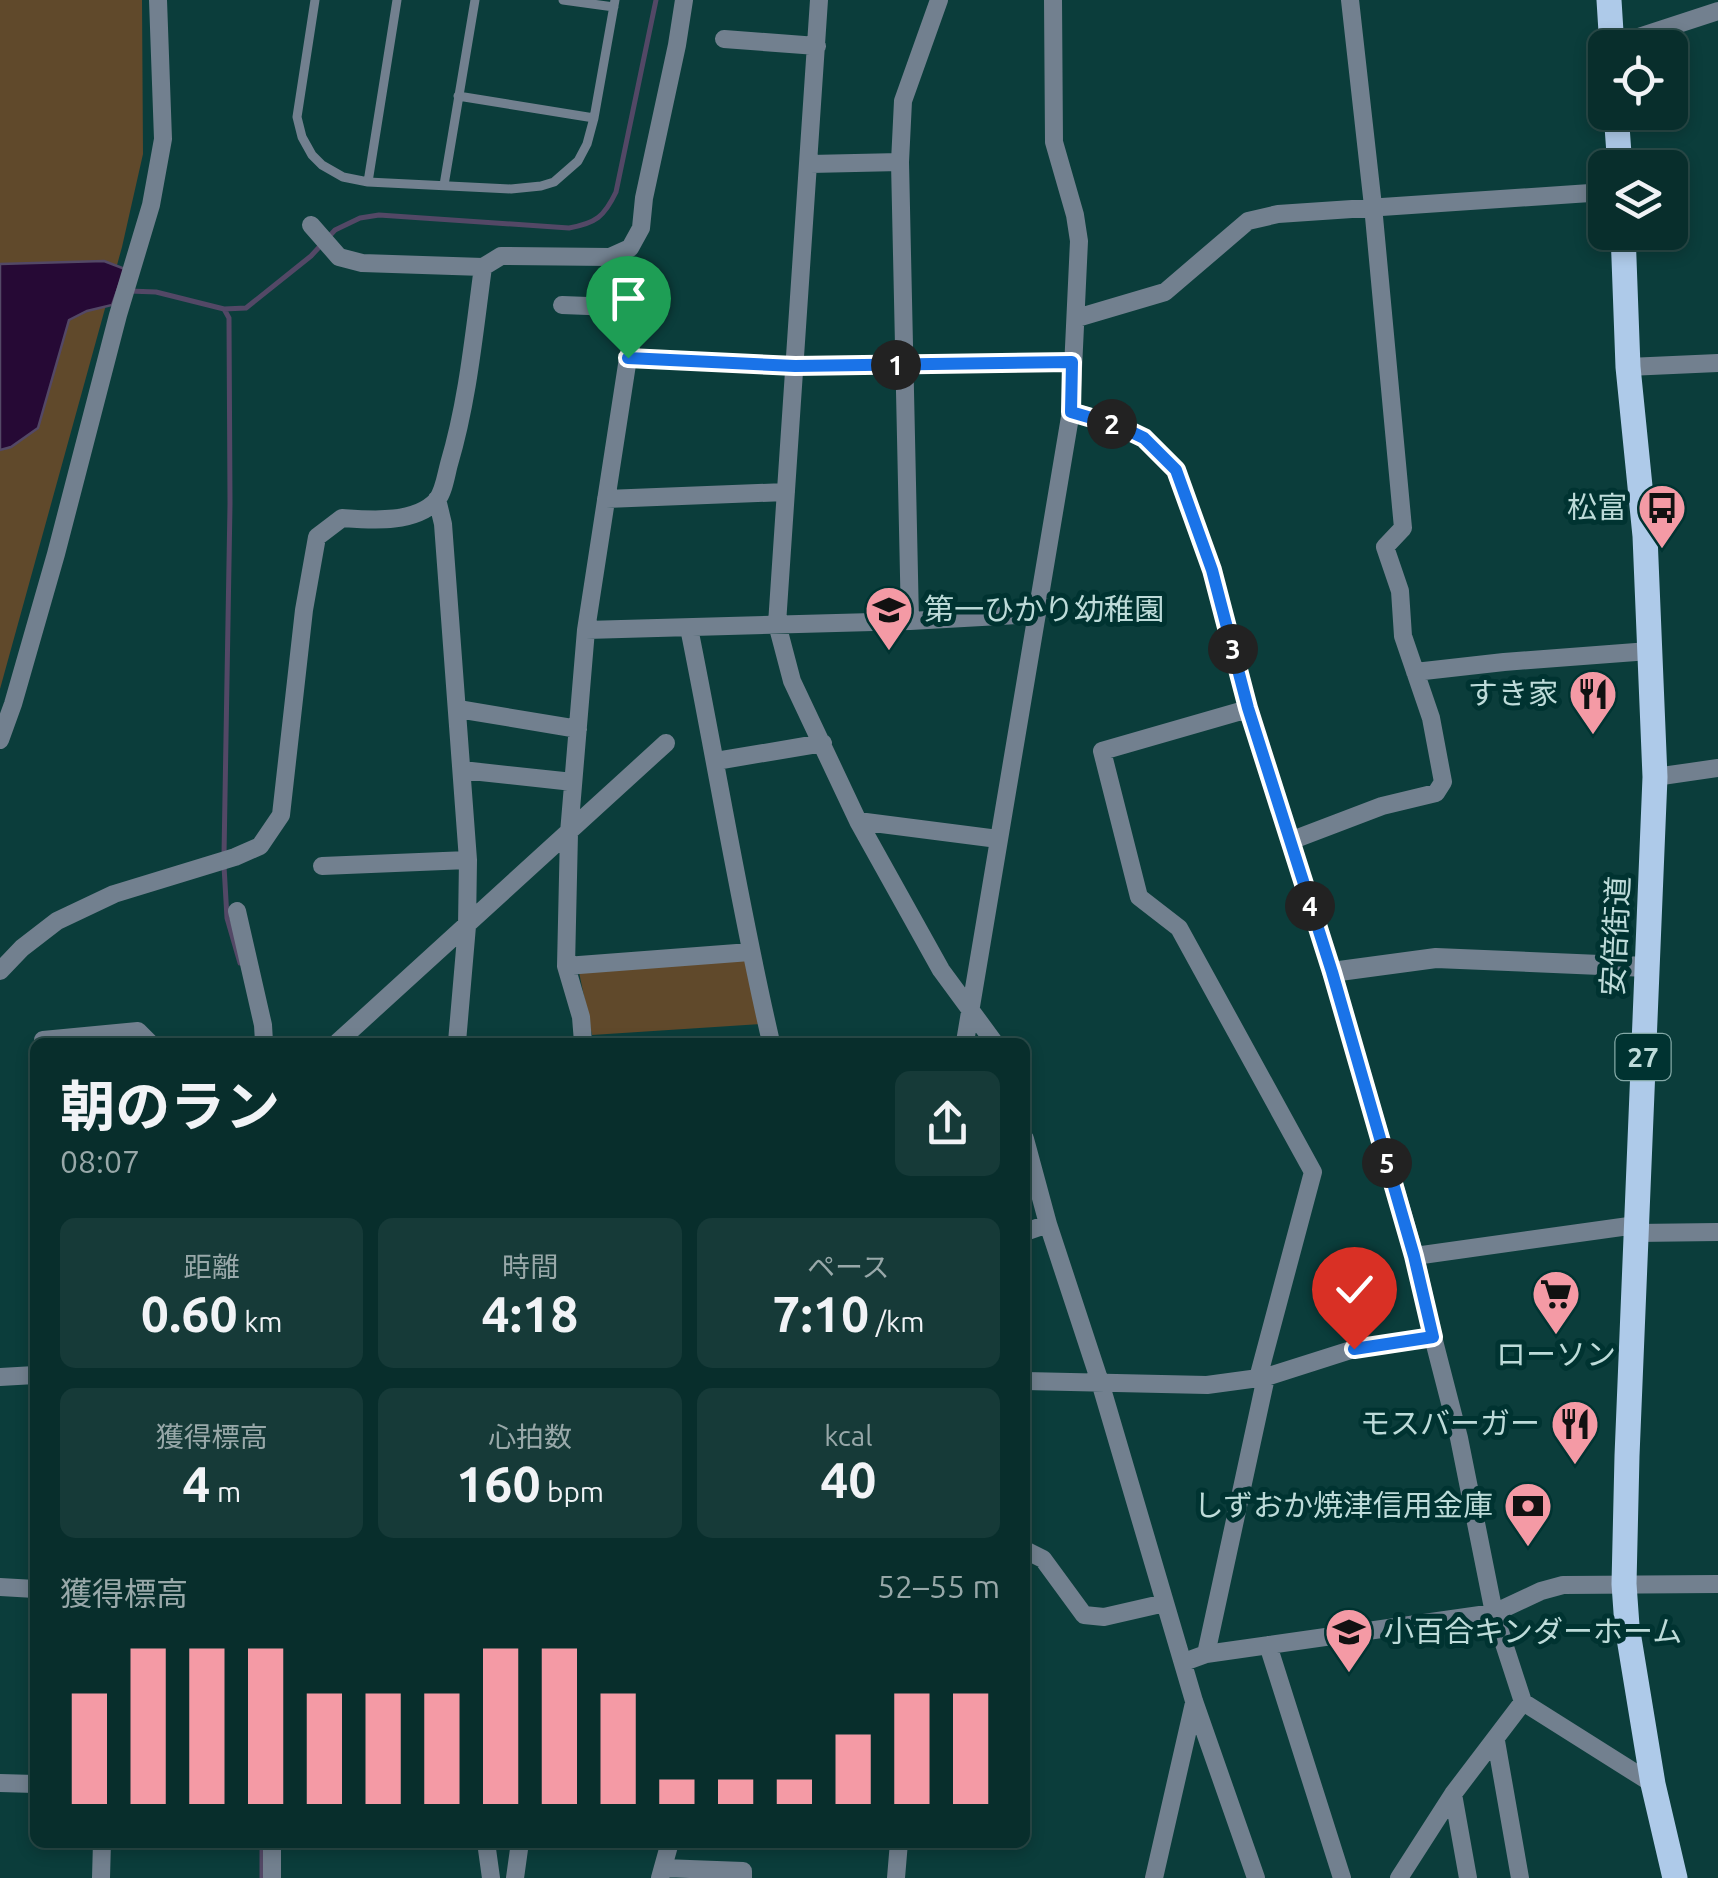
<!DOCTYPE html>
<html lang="ja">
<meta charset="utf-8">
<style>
body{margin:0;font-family:Ubuntu,"Noto Sans JP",sans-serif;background:#163a38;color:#f1f3f6;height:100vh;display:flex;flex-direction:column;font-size:38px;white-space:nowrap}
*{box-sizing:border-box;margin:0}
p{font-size:32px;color:#98a8a9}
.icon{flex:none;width:55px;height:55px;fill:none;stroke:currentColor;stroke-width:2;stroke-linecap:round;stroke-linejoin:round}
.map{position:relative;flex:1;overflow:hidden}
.details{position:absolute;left:30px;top:1038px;width:1000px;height:810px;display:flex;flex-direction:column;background:#082e2c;border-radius:15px;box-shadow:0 5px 15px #0003,0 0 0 2px #294a48}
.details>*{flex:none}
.controls{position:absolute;left:1588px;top:30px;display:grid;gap:20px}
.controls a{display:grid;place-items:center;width:100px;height:100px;border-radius:15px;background:#082e2c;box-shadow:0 5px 15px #0003,0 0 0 2px #294a48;font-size:50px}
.pin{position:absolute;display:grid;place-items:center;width:85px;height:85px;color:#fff;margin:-102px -42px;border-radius:50% 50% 50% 0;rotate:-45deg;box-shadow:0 0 10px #0007}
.pin .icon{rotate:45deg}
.km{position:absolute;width:50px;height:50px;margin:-25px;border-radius:50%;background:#222;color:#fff;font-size:28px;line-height:50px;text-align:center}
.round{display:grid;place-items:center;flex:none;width:105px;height:105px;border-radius:15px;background:#163a38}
.head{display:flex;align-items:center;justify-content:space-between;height:170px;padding:0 30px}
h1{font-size:55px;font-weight:700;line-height:75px}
.stats{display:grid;grid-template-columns:repeat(3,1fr);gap:15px;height:170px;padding:10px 30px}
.stats div{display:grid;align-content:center;border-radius:15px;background:#163a38;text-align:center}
.stats b{font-size:50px;font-weight:700}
.stats small{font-size:28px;font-weight:400}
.stats p{font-size:28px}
.chart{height:280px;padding:20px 30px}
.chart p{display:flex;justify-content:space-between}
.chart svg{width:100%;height:180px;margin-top:10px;stroke:#f49aa5;stroke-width:6}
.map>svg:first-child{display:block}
</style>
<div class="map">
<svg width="1718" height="1878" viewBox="0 0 1718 1878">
<rect width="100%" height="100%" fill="#0b3d3b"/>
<!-- green -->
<path fill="#60492b" d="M0 0H142L143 154 122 247 0 689Z
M746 959 761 1024 592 1035 579 972Z"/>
<!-- water -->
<path fill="#260935" stroke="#534866" stroke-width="2.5" d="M104 261 125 269 112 305 87 311 69 320 38 428 11 447 0 450V264Z"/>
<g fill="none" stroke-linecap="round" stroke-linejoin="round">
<!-- stream -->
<path stroke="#534866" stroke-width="5" d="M129 291 156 292 224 309 246 308 311 256 335 230 360 218 379 215 569 228C596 223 604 217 616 192L656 0
M224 309 229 318 230 504 224 855
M224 866 227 918 240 963
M262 1842V1878"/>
<!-- service -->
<path stroke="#72808f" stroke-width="9" d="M315 0 297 117 302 137 312 155 322 165 343 177 368 182 511 189 541 186 554 182 578 161 587 144 594 118 615 0
M563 0 614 7
M458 96 594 118
M368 182 397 0
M444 185 475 0"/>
<!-- minor -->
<path stroke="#72808f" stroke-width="18" d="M819 0 777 624 792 681 858 821 941 970 994 1042
M724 39 817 46
M1611 46 1718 11
M810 164 900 162
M311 225 339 257 362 263 483 267 501 256 610 257 630 248 641 228 644 198 677 45 684 0
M562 305 640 308 628 358 586 630 569 833 566 966 581 1017 583 1042
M1077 318 1165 292 1248 221 1278 214 1605 192
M628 358 795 366 1073 362
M1628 367 1718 363
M1071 411 1119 426 1144 438 1176 471 1212 571 1248 709 1332 972 1415 1256 1433 1337 1459 1438 1494 1613 1523 1702 1653 1784
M437 499 443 524 468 860 467 926 457 1042
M606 499 786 492
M910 621 900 162 903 101 939 0
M689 628C717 766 739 905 771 1042
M586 630 910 621 1036 614
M1415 672 1504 662 1649 651
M458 709 578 729
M1248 709 1102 751 1139 897 1179 928 1313 1172 1258 1378
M0 740 13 704 56 554 118 315 151 205 163 139 158 0
M716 761 823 743
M462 770 573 782
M1655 777 1718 768
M858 821 998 839
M1290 841 1382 806 1436 793 1443 782 1431 718 1403 636 1400 591 1385 547 1403 528 1373 206 1350 0
M322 866 468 860
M237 911 263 1025 264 1042
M566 966 750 952
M0 971 22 948 57 921 114 894 235 857 260 846 281 815 304 610 317 537 342 518C371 520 415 524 437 500 444 491 446 475 449 464 468 400 474 333 483 267
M43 1040 138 1031 149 1042
M338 1042 666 743
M965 1042 1071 411 1079 241 1075 215 1054 142 1053 0
M1025 1139 1048 1224 1100 1382 1194 1701 1256 1878
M1025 1232 1048 1224
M1636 1233 1718 1232
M1415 1256 1636 1225
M0 1377 35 1375
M1025 1381 1207 1385 1266 1377 1354 1349 1433 1337
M1025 1550 1043 1559 1084 1615 1104 1617 1165 1603
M0 1587 35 1589
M1268 1645 1342 1878
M1206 1654 1266 1377
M1184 1662 1206 1654 1494 1613 1541 1591 1563 1585 1718 1584
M1496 1741 1520 1878
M0 1783 35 1784
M1453 1794 1468 1878
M272 1842V1878
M486 1842 491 1878
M663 1868 743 1871V1878
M101 1878 102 1842
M515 1878 520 1842
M660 1878 670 1842
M896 1878 899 1842
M1154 1878 1194 1703
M1399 1878 1453 1794 1523 1702"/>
<!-- tertiary -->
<path stroke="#72808f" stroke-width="20" d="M1332 972 1436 958 1647 967"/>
<!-- primary -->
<path stroke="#aecae9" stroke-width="25" d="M1609 0 1612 48
M1616 112 1620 168
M1623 232 1628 367 1645 536 1655 777 1627 1456 1624 1584 1627 1626 1653 1784 1675 1878"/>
</g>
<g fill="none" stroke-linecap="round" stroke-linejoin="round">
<!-- route casing -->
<g stroke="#fff" stroke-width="20">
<path id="route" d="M628 358 795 366 1072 362 1071 412 1119 426 1144 438 1176 470 1212 570 1248 708 1332 972 1414 1256 1433 1337 1354 1349"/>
</g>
<!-- route -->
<use href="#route" stroke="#1a73e8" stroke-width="12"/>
</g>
<!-- icons -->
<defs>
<g id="bus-pin" transform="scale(2.5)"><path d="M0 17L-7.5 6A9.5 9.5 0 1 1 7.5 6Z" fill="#f49aa5" stroke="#003331"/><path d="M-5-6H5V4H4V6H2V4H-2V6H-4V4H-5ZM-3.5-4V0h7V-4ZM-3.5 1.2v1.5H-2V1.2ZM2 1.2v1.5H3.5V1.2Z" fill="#111"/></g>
<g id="school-pin" transform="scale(2.5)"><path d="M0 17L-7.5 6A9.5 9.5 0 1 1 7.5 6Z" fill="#f49aa5" stroke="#003331"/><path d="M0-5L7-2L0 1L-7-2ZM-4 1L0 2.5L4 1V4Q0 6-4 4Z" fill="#111"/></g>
<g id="restaurant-pin" transform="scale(2.5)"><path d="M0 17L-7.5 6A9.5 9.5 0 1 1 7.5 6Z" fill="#f49aa5" stroke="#003331"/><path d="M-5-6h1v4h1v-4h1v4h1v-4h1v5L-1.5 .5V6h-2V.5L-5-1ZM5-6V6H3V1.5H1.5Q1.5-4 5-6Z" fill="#111"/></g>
<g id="supermarket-pin" transform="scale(2.5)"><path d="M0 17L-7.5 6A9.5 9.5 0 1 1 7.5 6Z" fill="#f49aa5" stroke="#003331"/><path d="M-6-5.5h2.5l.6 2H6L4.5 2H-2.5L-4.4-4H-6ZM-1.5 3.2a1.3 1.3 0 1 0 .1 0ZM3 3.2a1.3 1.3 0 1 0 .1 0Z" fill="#111"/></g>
<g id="bank-pin" transform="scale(2.5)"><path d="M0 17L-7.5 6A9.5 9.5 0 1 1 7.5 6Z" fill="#f49aa5" stroke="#003331"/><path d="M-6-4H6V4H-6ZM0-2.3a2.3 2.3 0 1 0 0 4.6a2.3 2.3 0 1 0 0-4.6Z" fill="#111"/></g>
</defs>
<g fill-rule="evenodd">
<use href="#bus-pin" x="1662" y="508"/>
<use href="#school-pin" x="889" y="610"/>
<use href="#restaurant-pin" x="1593" y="694"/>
<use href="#supermarket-pin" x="1556" y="1294"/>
<use href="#restaurant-pin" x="1575" y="1424"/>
<use href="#bank-pin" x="1528" y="1506"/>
<use href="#school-pin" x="1349" y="1632"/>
</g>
<g text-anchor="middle" stroke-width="10" stroke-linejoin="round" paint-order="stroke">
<!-- shield labels -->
<rect fill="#003331" stroke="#84a9a7" stroke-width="2.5" x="1615.5" y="1034" width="55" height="46" rx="8"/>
<g font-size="28" font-weight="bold" fill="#bddbd9">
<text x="1643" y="1067">27</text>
</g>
<!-- poi labels -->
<g font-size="30" fill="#bddbd9" stroke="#003331" text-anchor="end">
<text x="1627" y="518">松富</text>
<text x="924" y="620" text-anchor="start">第一ひかり幼稚園</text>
<text x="1558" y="704">すき家</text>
<text x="1556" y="1365" text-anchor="middle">ローソン</text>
<text x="1540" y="1434">モスバーガー</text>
<text x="1493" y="1516">しずおか焼津信用金庫</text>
<text x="1384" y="1642" text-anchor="start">小百合キンダーホーム</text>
</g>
<!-- street labels -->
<g font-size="30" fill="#bddbd9" stroke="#003331">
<text transform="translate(1616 936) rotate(-87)" y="10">安倍街道</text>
</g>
</g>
</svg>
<div class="controls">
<a><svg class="icon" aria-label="locate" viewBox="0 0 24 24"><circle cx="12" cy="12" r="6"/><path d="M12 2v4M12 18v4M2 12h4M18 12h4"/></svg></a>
<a><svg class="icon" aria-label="layers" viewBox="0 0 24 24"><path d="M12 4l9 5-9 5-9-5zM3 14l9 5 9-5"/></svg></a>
</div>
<div class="pin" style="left:628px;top:358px;background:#1e9e55"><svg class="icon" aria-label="arrive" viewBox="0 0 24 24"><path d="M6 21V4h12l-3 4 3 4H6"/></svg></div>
<div class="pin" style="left:1354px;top:1349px;background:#d93025"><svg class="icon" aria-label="check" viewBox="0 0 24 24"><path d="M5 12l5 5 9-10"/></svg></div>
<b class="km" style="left:896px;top:365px">1</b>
<b class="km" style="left:1112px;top:424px">2</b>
<b class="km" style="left:1233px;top:649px">3</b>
<b class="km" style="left:1310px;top:906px">4</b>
<b class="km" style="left:1387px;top:1163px">5</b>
<section class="details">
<div class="head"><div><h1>朝のラン</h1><p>08:07</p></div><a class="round"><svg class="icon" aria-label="share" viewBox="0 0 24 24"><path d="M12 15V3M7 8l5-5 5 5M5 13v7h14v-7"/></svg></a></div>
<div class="stats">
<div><p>距離</p><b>0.60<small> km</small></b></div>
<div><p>時間</p><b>4:18</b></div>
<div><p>ペース</p><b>7:10<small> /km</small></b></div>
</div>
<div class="stats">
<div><p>獲得標高</p><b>4<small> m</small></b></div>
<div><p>心拍数</p><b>160<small> bpm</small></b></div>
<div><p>kcal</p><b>40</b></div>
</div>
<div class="chart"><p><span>獲得標高</span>52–55 m</p>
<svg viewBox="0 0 160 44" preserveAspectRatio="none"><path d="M5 44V17M15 44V6M25 44V6M35 44V6M45 44V17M55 44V17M65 44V17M75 44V6M85 44V6M95 44V17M105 44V38M115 44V38M125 44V38M135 44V27M145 44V17M155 44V17"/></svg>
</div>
</section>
</div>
